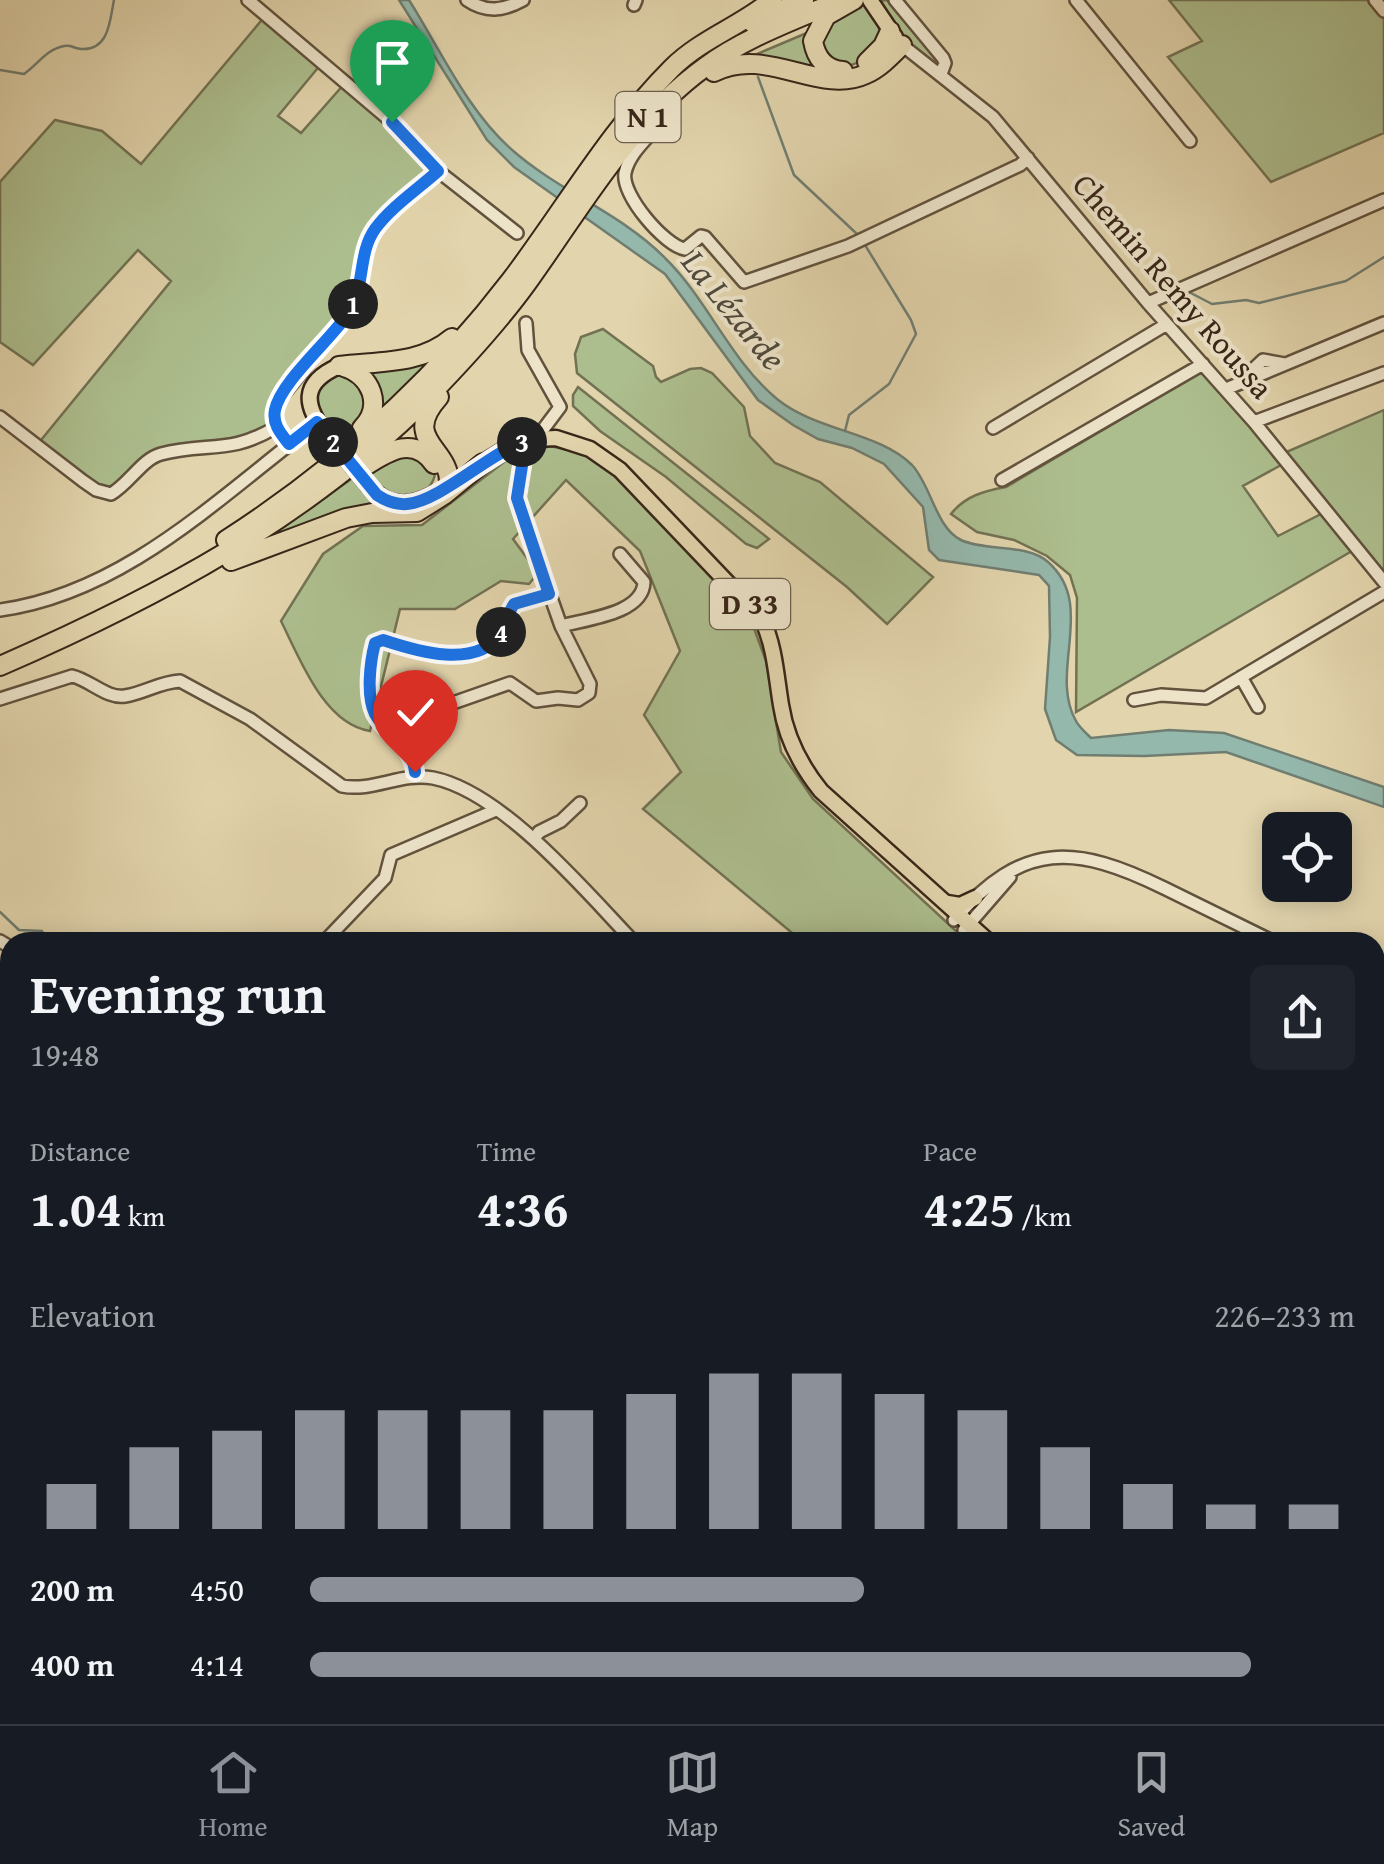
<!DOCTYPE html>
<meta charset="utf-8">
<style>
body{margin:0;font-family:"Gentium Book Plus",serif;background:#20242c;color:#f1f3f6;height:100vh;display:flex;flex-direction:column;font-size:38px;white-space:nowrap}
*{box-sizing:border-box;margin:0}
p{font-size:32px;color:#9ea1a6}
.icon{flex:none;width:55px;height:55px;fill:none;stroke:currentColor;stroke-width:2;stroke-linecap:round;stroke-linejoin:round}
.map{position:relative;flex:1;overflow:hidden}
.panel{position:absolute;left:0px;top:932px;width:1385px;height:792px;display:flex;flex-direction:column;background:#171b24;border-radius:30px 30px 0 0;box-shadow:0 5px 25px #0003}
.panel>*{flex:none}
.buttons{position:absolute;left:1262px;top:812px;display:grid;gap:20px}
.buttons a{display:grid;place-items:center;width:90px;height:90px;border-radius:15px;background:#171b24;box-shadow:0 5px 25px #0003;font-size:50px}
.pin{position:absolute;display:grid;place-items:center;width:85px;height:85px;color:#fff;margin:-102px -42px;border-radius:50% 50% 50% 0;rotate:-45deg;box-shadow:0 0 10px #0007}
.pin .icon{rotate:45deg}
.km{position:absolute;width:50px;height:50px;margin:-25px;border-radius:50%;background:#222;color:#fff;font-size:28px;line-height:50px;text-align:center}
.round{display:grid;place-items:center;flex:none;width:105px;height:105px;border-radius:15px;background:#20242c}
.headline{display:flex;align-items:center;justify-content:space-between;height:170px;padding:0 30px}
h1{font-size:55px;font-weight:700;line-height:75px}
.figures{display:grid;grid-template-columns:repeat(3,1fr);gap:15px;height:170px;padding:10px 30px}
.figures div{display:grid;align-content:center}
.figures b{font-size:50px;font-weight:700}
.figures small{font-size:28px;font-weight:400}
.figures p{font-size:28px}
.chart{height:280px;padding:20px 30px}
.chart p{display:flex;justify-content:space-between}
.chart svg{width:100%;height:180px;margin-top:10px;stroke:#8c9099;stroke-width:6}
ul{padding:0 30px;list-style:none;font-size:32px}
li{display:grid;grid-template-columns:160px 120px 1fr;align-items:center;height:75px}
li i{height:25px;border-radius:12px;background:#8c9099}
.menu{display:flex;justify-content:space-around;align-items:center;height:140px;border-top:2px solid #363941;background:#171b24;font-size:28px;color:#9ea1a6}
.menu a{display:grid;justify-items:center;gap:5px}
.menu .on{color:#8c9099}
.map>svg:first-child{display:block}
</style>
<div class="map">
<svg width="1384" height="1724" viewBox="0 0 1384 1724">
<rect width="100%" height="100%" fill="#e2d4ac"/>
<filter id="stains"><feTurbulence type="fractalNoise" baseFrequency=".002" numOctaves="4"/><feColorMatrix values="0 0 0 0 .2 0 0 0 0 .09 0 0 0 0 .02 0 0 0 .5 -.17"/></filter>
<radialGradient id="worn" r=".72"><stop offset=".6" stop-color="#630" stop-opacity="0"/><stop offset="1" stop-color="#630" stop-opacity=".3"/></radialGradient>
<!-- green -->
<path fill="#adbe8e" stroke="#727253" stroke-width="2.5" d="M865 0C870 9 878 21 880 31 882 52 856 67 839 67L819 48 834 16Z
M883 0 890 1 939 64 935 65C911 47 894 31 880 5Z
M1169 0H1368L1384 19V133L1271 182 1168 57 1202 41Z
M266 15 322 63 278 116 301 133 345 83 438 171 374 230 357 295 284 391 274 420 257 439 162 454 111 494 37 445 171 281 138 250 33 365 0 342V182L55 120 102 131 141 164Z
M809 32 821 72 750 57Z
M603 329 653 366 656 377 661 382 690 369 701 368 712 373 744 407 750 436 775 463 820 482 933 577 887 624 847 587 577 373 575 354 581 337Z
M432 360 383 408 378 390 363 367Z
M343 371 368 394 363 423 342 443C319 415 298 391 343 371Z
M1203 371 1283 464 1243 486 1278 536 1321 514 1352 551 1076 712 1077 598 1070 575 1047 556 1014 540 977 532 951 514C965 496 984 491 1006 487Z
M578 387 769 539 757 548 746 544 666 477 600 431 573 406V395Z
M1384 410V576L1284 453Z
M550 446 586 454 615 474 751 620 766 661 781 752 813 799 968 942H803L643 809 681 772 644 715 680 651 640 551 566 480 513 539 538 573 529 584 501 581 455 609H400L370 731C324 724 300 659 281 621L323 554 363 526 422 525 508 459Z
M410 452 435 473C433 496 400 505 382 491 376 486 371 478 366 472Z
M354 477 376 508 261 543Z
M0 1043 10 1049V1192L0 1208Z
M0 1372 10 1379V1596L0 1595Z
M1384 1599V1724H1310V1715H1375V1604Z
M164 1715H747L739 1724H174Z"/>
<!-- water -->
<path fill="#95b8ac" stroke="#707e71" stroke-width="2.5" d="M399 0H409C440 49 467 110 511 149 558 191 621 213 665 258 708 300 730 360 777 399 816 431 879 432 912 465 931 485 936 528 961 540 987 552 1027 543 1048 562 1097 605 1048 672 1076 721 1079 727 1086 733 1091 738L1169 730 1224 733 1384 787V807L1226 752 1144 756 1077 755 1056 740 1045 709 1050 637 1049 586 1039 575 939 560 929 550 923 507 884 464 852 448 818 439 793 425 758 400 665 274 514 167 487 140Z"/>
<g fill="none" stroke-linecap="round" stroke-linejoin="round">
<!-- stream -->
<path stroke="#707e71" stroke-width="2.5" d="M0 70 24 74C37 65 47 49 64 46 74 45 71 48 81 49 110 51 110 18 114 0
M758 77 794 175 857 234
M1187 291 1212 304 1246 300 1259 303 1346 281 1384 257
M845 431 849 415 889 384 916 334 911 320 865 245
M0 912 19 930 42 931 48 942
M0 1562 10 1566
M177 1715 193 1724
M309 1724 312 1715"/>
<!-- minor casing -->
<g stroke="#62523d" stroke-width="16">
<path id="minor" d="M248 0 392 122 438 171 517 233
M467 0C486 13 503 11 523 0
M895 0 943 58 945 63 941 74
M1076 0 1190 141
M1375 0 1384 11
M634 5 636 0
M902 45 993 117 1148 303 1254 422 1384 582
M658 111 661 122C649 137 629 153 625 173 621 195 665 246 685 249L701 236 705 237 744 282 848 246 1020 165 1028 158
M1148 303 1384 200
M526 323 528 350 560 407 536 439
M1243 379 1263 360 1285 364
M1226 389 1384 323
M0 417 83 481 96 490 111 494C129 484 142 459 161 454 207 442 230 455 276 427
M1254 422 1384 373
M993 428 1167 324
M289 444 274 420 276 404 350 310C361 289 360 269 367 247 376 216 415 192 438 171
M1002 480 1203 364
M0 610C125 593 220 496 317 423
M561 626C586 619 643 614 644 582L620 554
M1241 677 1258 707
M371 698 422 695 450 704 510 683 536 701 558 698 578 700 589 693 590 684 561 626 518 504 527 440
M0 699 72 676C90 680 107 699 125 696 144 693 160 682 180 681L250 719 342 786C373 792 402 772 433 778 503 792 586 892 634 942
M1134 700 1161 695 1206 698 1384 592
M415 776C413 747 390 739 376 716 365 698 370 662 375 643L380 640C415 649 475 672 500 633 506 624 508 613 514 604L549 594
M534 839 539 832 561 821 580 803
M954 920C1023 840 1076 845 1164 888 1201 906 1238 924 1274 942
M964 930 1010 877
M0 941 10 947
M324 942 385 878 391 855 496 810
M1375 991 1384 995
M0 1036 10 1042
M1375 1051 1384 1053
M1375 1070 1384 1081
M1375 1086 1384 1096
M1375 1154 1384 1134
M0 1271 10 1256
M1375 1340 1384 1346
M0 1347 10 1337
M0 1372 10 1379
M1375 1486 1384 1488
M1375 1596 1384 1595
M0 1698 10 1702
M37 1715 46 1724
M774 1715 785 1724
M1278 1715 1282 1724"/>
</g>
<!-- major casing -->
<g stroke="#382618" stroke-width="19">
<path id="major" d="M870 0 895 37
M327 435C304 406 300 383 339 366
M477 466 510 446 536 439 556 438 590 449 620 470 762 619C775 647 776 675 781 705 786 738 800 765 821 791L989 942
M369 486C387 506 406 508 430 496
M948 903 960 905 975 898
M1053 1715 1059 1724
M901 1724 907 1715"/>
</g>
<!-- highway casing -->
<g stroke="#382618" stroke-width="22">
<path id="highway" d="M753 23 804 0
M867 62 883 46 890 31
M843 71C825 70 816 58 813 41L826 16 854 0
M714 72C767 45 819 96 866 74 880 68 892 55 902 45
M339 366C379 361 420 365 452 338
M344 367C371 375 384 406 362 428
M439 397C400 441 451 447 449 484
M367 465C390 450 415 436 434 464
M226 540C335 470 433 382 511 280 564 210 609 131 672 68 701 39 741 26 772 0
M231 561 346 518 372 513 417 512 444 495 483 463
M0 666C156 598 306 519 428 397 463 361 498 323 527 283 581 208 629 122 705 67 746 37 795 20 841 0"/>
</g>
<!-- minor -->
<use href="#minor" stroke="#ece3c9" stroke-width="11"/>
<!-- major -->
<use href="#major" stroke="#e2d4ac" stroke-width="14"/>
<!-- highway -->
<use href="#highway" stroke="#e2d4ac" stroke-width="18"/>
<!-- major-bridge casing -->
<g stroke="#382618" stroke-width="19" stroke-linecap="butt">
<path id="major-bridge" d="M327 435 369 486"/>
</g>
<!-- major-bridge -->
<use href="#major-bridge" stroke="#e2d4ac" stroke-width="14"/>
</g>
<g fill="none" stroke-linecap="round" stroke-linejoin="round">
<!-- route casing -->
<g stroke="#fff" stroke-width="20">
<path id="route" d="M392 122 438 171C418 189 391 207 375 229 358 253 365 285 350 311 332 339 281 381 275 410 272 424 281 434 289 444L317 422 377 495C386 501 395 505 407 504 440 501 490 453 526 440L517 498 549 594 514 604C508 613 506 624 501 633 477 670 416 651 383 640L375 643C370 662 366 696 375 714 387 736 413 745 415 772"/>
</g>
<!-- route -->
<use href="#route" stroke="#1a73e8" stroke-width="12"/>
</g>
<g text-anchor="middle" stroke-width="8" stroke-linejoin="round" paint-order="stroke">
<!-- shield labels -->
<g fill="#ece3c9" stroke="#6e5f4d" stroke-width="2.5">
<rect x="615.5" y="92" width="65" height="50" rx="8"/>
<rect x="710" y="579" width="80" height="50" rx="8"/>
</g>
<g font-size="30" font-weight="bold" fill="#382618">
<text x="648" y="127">N 1</text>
<text x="750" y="614">D 33</text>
</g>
<!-- street labels -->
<g font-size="32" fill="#382618" stroke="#ece3c9">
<text transform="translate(1173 286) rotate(49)" y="11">Chemin Remy Roussa</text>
</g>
<!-- water labels -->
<g font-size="35" font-style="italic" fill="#4f4a3d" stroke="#ece3c9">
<text transform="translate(734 310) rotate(51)" y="12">La Lézarde</text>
</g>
</g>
<rect width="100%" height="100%" filter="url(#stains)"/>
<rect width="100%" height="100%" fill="url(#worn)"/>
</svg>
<div class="buttons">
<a><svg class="icon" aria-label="locate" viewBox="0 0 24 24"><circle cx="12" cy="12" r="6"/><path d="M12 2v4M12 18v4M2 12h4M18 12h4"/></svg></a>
</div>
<div class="pin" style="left:392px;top:122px;background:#1e9e55"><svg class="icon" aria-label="arrive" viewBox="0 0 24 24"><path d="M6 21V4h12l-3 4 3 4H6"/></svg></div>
<div class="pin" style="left:415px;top:772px;background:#d93025"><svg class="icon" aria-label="check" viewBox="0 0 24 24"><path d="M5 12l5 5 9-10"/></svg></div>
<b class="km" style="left:353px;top:304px">1</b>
<b class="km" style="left:333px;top:442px">2</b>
<b class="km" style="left:522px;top:442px">3</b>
<b class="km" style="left:501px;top:632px">4</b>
<section class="panel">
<div class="headline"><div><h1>Evening run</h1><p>19:48</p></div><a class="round"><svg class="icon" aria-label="share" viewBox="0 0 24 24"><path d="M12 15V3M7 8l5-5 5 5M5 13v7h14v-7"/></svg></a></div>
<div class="figures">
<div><p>Distance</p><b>1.04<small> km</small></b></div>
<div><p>Time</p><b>4:36</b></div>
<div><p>Pace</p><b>4:25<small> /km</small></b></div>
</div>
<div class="chart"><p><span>Elevation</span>226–233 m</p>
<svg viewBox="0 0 160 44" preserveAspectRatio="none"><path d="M5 44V33M15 44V24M25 44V20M35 44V15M45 44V15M55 44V15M65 44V15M75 44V11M85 44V6M95 44V6M105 44V11M115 44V15M125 44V24M135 44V33M145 44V38M155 44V38"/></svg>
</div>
<ul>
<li><b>200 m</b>4:50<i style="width:53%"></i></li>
<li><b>400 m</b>4:14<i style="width:90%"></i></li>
</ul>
</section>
</div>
<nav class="menu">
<a class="on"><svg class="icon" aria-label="home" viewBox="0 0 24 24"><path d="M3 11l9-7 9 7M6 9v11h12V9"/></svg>Home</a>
<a><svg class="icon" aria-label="map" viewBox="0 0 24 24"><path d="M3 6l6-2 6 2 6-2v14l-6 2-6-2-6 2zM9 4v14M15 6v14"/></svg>Map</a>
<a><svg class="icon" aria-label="saved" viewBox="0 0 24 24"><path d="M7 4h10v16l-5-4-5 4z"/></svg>Saved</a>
</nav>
